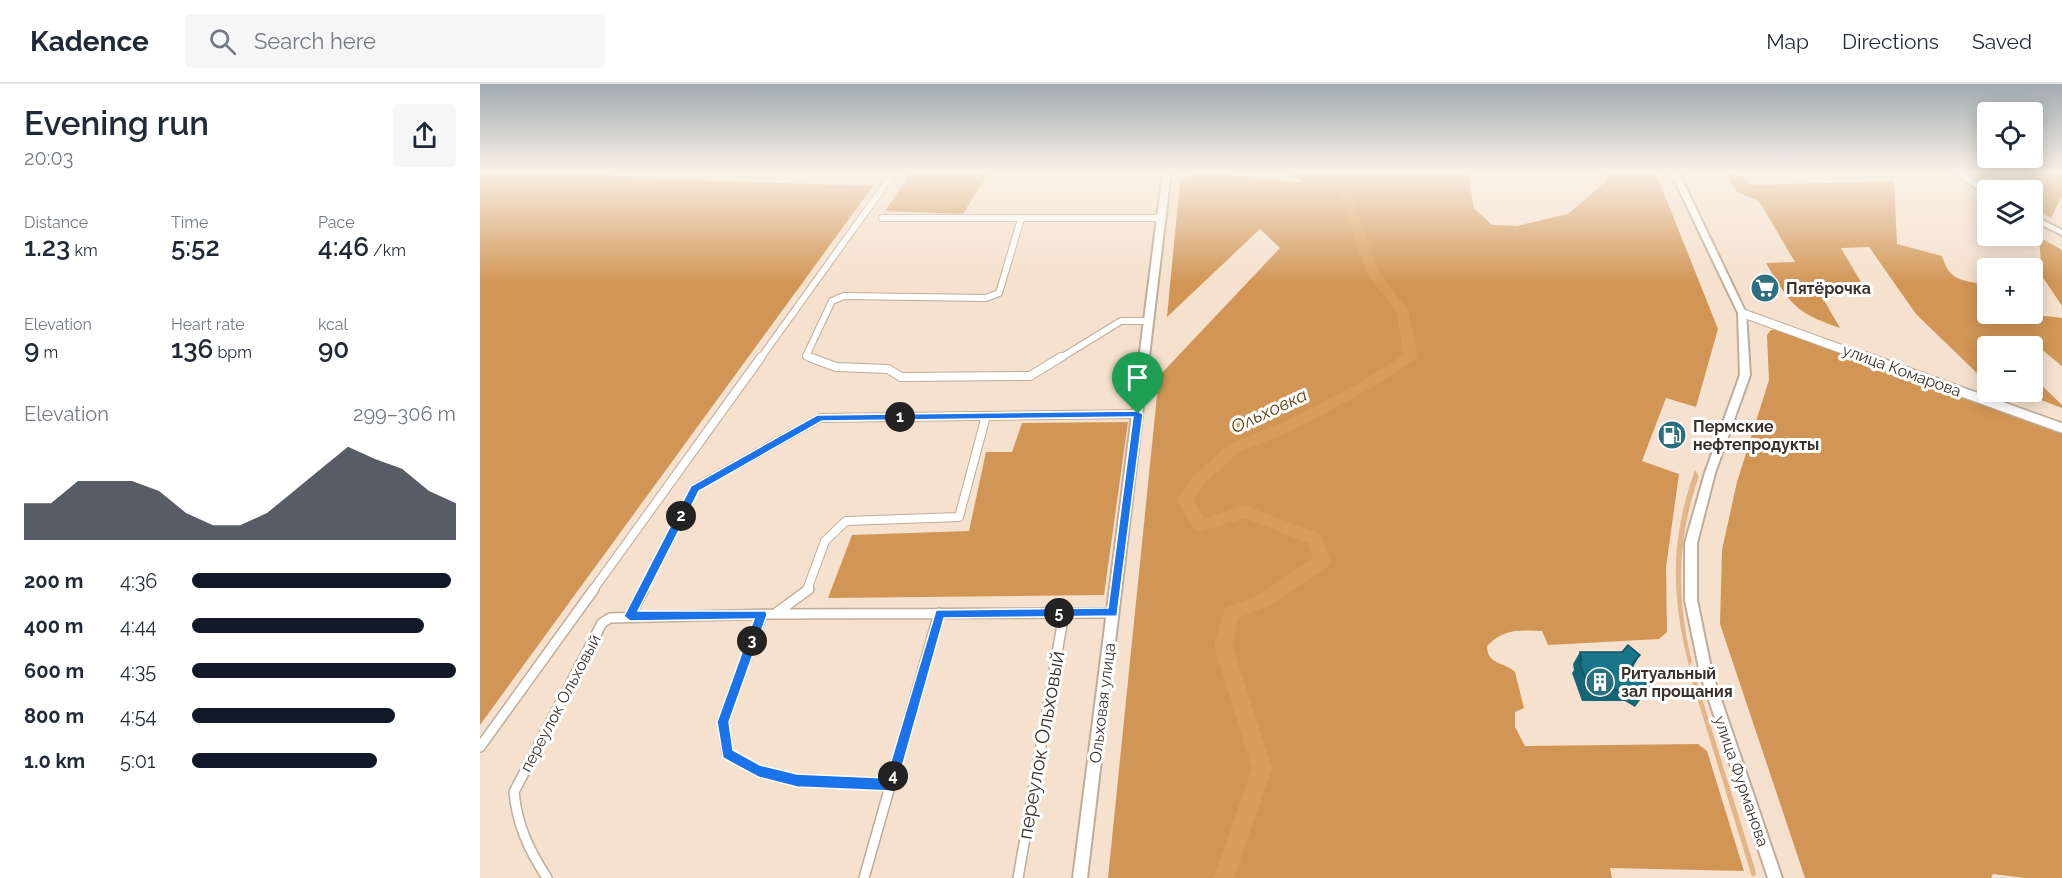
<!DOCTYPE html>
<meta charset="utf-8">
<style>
body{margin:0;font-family:Raleway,sans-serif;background:#f6f6f7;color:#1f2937;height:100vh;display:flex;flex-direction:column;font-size:22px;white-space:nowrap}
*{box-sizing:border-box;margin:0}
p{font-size:20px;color:#747a83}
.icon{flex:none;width:33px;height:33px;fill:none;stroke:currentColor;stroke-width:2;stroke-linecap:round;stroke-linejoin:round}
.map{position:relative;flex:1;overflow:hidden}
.details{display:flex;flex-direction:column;background:#fff;width:480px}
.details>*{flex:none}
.buttons{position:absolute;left:1497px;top:18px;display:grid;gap:12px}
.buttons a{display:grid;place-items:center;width:66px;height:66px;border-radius:6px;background:#fff;box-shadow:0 3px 15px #0003;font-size:30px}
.pin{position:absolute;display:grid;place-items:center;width:51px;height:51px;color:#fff;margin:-62px -26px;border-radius:50% 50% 50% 0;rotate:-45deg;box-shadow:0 0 6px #0007}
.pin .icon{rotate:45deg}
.km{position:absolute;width:30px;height:30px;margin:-15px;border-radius:50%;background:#222;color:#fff;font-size:16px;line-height:30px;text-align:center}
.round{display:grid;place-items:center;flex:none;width:63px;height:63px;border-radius:6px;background:#f6f6f7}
.headline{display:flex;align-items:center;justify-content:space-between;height:102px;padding:0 24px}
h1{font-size:33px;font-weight:600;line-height:45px}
.metrics{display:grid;grid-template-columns:repeat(3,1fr);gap:9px;height:102px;padding:6px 24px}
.metrics div{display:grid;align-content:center}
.metrics b{font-size:26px;font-weight:600}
.metrics small{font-size:16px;font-weight:400}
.metrics p{font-size:16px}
.chart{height:168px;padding:12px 24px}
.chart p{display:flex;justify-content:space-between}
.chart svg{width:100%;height:108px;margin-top:6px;fill:#111827;opacity:.7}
ul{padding:0 24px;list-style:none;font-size:20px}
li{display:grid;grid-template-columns:96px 72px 1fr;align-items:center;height:45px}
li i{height:15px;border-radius:8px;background:#111827}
header{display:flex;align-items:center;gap:36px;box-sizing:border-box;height:84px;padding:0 30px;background:#fff;border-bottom:2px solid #e0e1e3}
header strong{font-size:28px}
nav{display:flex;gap:33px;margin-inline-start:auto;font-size:21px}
.search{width:420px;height:54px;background:#f6f6f7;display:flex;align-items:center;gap:15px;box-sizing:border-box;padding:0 21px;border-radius:6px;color:#747a83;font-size:22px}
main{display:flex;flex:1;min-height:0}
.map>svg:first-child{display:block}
</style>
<header>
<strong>Kadence</strong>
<div class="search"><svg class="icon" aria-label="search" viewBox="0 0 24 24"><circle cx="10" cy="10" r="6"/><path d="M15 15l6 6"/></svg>Search here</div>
<nav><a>Map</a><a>Directions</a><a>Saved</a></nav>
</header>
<main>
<section class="details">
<div class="headline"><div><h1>Evening run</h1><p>20:03</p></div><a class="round"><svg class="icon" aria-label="share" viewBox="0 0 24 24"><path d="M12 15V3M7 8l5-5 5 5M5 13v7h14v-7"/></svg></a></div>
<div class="metrics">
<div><p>Distance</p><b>1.23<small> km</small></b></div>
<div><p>Time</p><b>5:52</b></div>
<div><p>Pace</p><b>4:46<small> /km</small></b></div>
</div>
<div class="metrics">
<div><p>Elevation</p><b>9<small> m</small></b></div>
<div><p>Heart rate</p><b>136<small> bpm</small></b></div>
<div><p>kcal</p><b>90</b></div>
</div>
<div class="chart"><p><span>Elevation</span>299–306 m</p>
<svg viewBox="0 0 160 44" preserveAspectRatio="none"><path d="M0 44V29L10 29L20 20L30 20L40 20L50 24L60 33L70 38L80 38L90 33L100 24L110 15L120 6L130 11L140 15L150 24L160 29V44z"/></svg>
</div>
<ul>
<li><b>200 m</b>4:36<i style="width:98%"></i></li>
<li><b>400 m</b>4:44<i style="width:88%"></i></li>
<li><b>600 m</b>4:35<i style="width:100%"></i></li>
<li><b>800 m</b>4:54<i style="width:77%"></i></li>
<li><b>1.0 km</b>5:01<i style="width:70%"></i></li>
</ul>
</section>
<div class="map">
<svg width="1582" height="794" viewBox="0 0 1582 794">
<rect width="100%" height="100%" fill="#f5e1cd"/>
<!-- green -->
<path fill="#e3b689" d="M1215 386 1219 392C1197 455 1196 513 1212 578L1209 582C1191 511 1190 456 1215 386Z
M1211 594 1217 598 1275 785 1276 791 1272 793Z"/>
<!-- forest -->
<path fill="#d19656" d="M0 87H130L128 93 393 102 0 641Z
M432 87H510L483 130 405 127Z
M808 87H987L994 124 1012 141 1037 142 1088 130 1124 99 1128 87H1175L1238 245 1216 323 1186 314 1162 377 1199 390 1186 483 1187 548 1179 555 1068 561 1062 547C1041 546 1023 544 1007 562 1007 581 1025 578 1035 588L1044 624 1035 628V643L1045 662 1218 660 1227 667 1264 787 1130 784 1132 794H628L679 292 800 164 780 145 687 233 700 97 722 89 825 99Z
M1489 87H1582V112L1571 134 1553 124 1552 106H1523Z
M1246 91 1263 92 1271 101 1414 97 1417 160 1462 172C1470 198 1481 195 1504 201L1505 179 1520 184H1508V230H1547L1582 234V282L1549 255 1519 260 1521 262H1508L1507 295 1501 293 1436 230 1389 163 1361 164 1388 210 1341 211 1360 244C1315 229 1309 219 1286 179L1315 178 1279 117 1257 108Z
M1559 153 1582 166V222L1562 192Z
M1291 246H1300L1582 349V794H1545L1513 790 1511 794H1325L1240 540 1242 466 1257 398 1289 296 1287 251Z
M1553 293 1582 321V324L1540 308H1552Z
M648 338 624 511 348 514 372 451 489 447 506 368H532L542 339Z"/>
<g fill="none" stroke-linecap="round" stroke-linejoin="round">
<!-- river -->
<path fill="#d89d5c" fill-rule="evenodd" d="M857 87H867L875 121 899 189 928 226 938 273 891 304 818 344 758 369 726 398 713 416 724 434 765 422 841 450 850 477 848 482 791 521 758 534 752 561 792 684 754 794H734L772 684 734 561 745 524 779 511 833 474 828 459 765 434 720 448 714 446 697 415 716 390 748 361 808 336 881 298 924 271 916 227 887 190 863 121Z"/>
<!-- minor-far2 casing -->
<g stroke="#bfac99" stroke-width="8">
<path id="minor-far2" d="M402 134H682
M280 275 415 87
M333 275 326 272 352 217 364 212 506 214 519 209 541 135
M579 275 641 237H670"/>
</g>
<!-- minor-far1 casing -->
<g stroke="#bfac99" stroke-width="10">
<path id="minor-far1" d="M329 273 356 283 408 285 421 293 550 292 581 273
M113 506 281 273
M163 506 215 404 340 334 658 330
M327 506 345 457 366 437 479 433 506 332"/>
</g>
<!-- minor casing -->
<g stroke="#bfac99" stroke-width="12">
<path id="minor" d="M295 530 329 505
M282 531 243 637 247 669 278 687 317 697 411 701
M150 532 164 505
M0 663 114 505
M67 794C49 766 37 741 34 708L122 539 130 534 295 530 633 529
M384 794 459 529
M538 794 584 529"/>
</g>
<!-- tertiary-far1 casing -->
<g stroke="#bfac99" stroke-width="10">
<path id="tertiary-far1" d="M1262 229 1389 275"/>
</g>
<!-- tertiary casing -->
<g stroke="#bfac99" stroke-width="12">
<path id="tertiary" d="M1385 273 1582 344"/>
</g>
<!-- secondary casing -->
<g stroke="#bfac99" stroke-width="4">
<path id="secondary" d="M683 87H691L607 794H593Z
M1190 87H1198L1266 229 1270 291 1235 389 1217 459V516L1232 589 1302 794H1288L1220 589 1205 516V459L1225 389 1260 291 1258 229Z
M1469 87H1479L1511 106 1505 109Z
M1552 131 1582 146V151L1552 136Z"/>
</g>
<!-- minor-far2 -->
<use href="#minor-far2" stroke="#fff" stroke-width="6"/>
<!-- minor-far1 -->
<use href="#minor-far1" stroke="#fff" stroke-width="8"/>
<!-- minor -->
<use href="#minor" stroke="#fff" stroke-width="9"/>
<!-- tertiary-far1 -->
<use href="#tertiary-far1" stroke="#fff" stroke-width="8"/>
<!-- tertiary -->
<use href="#tertiary" stroke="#fff" stroke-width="9"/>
<!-- secondary -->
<use href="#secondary" fill="#fff" fill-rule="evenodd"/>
</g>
<!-- wall -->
<path fill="#166577" d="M1100 568 1160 571 1153 583 1163 612 1155 623 1145 617H1102L1092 589 1094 586 1093 580Z"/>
<!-- building -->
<path fill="#19758a" stroke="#125261" stroke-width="1.5" d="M1148 561 1160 571 1152 580 1156 592 1170 601 1163 612 1153 605 1110 606 1099 577H1102L1100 568H1142Z"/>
<!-- sky -->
<linearGradient id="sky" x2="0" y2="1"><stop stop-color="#a1abb0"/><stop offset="0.44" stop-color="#faf2e8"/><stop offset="1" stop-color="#faf2e8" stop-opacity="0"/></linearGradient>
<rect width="1582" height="199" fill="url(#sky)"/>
<!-- route -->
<path fill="#1a73e8" stroke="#fff" stroke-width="1.5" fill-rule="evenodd" d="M658 327 663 330 637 532 464 534 417 701 411 707 317 703 278 693 243 674 237 638 274 535 150 537 144 532 211 402 337 331ZM653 333 628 524 456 526 406 694 317 690 280 681 253 666 249 638 287 531 286 527H158L219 407 342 337Z"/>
<!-- icons -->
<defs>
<g id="supermarket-disc" transform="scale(1.5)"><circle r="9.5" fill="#2c6f80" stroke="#fff"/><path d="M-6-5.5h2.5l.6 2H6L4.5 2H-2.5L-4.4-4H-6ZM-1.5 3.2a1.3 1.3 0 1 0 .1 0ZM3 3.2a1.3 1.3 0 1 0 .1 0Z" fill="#fff"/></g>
<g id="fuel-disc" transform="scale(1.5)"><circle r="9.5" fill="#2c6f80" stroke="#fff"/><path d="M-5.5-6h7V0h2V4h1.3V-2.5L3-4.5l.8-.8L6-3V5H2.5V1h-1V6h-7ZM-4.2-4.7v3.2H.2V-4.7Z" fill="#fff"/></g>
<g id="building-disc" transform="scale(1.5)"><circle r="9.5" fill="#2c6f80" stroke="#fff"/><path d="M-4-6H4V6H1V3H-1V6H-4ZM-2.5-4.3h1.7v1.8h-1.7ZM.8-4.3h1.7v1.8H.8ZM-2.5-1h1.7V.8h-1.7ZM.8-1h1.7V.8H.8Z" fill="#fff"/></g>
</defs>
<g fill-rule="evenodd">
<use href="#supermarket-disc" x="1285" y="204"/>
<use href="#fuel-disc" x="1192" y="351"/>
<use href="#building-disc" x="1120" y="598"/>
</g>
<g text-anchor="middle" stroke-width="6" stroke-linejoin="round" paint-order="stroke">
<!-- poi labels -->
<g font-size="16" font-weight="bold" fill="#3a322a" stroke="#fff" text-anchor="start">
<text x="1306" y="210">Пятёрочка</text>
<text x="1213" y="348">Пермские<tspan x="1213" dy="18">нефтепродукты</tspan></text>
<text x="1141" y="595">Ритуальный<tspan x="1141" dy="18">зал прощания</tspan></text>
</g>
<!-- street labels -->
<g font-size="16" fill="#3a322a" stroke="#fff">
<text transform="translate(1422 286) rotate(20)" y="6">улица Комарова</text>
<text transform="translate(80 619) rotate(-62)" y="6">переулок Ольховый</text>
<text transform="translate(622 619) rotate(-83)" y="6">Ольховая улица</text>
<text transform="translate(1262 697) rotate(71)" y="6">улица Фурманова</text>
</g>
<!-- water labels -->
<g font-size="18" font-style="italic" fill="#633c07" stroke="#fff">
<text transform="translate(789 327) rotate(-25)" y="6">Ольховка</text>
</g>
<!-- near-street labels -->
<g font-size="20" fill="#3a322a" stroke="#fff">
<text transform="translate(561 661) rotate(-80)" y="7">переулок Ольховый</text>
</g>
</g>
</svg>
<div class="buttons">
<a><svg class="icon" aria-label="locate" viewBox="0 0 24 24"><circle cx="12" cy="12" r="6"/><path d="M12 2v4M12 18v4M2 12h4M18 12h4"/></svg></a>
<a><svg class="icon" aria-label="layers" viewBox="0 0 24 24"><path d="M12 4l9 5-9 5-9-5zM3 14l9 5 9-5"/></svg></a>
<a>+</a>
<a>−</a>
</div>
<div class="pin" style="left:658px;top:330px;background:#1e9e55"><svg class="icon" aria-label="arrive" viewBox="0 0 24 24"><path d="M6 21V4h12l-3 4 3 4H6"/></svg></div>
<b class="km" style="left:420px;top:333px">1</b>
<b class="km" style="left:201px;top:432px">2</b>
<b class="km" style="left:272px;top:557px">3</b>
<b class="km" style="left:413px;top:692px">4</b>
<b class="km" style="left:579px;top:529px">5</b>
</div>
</main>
